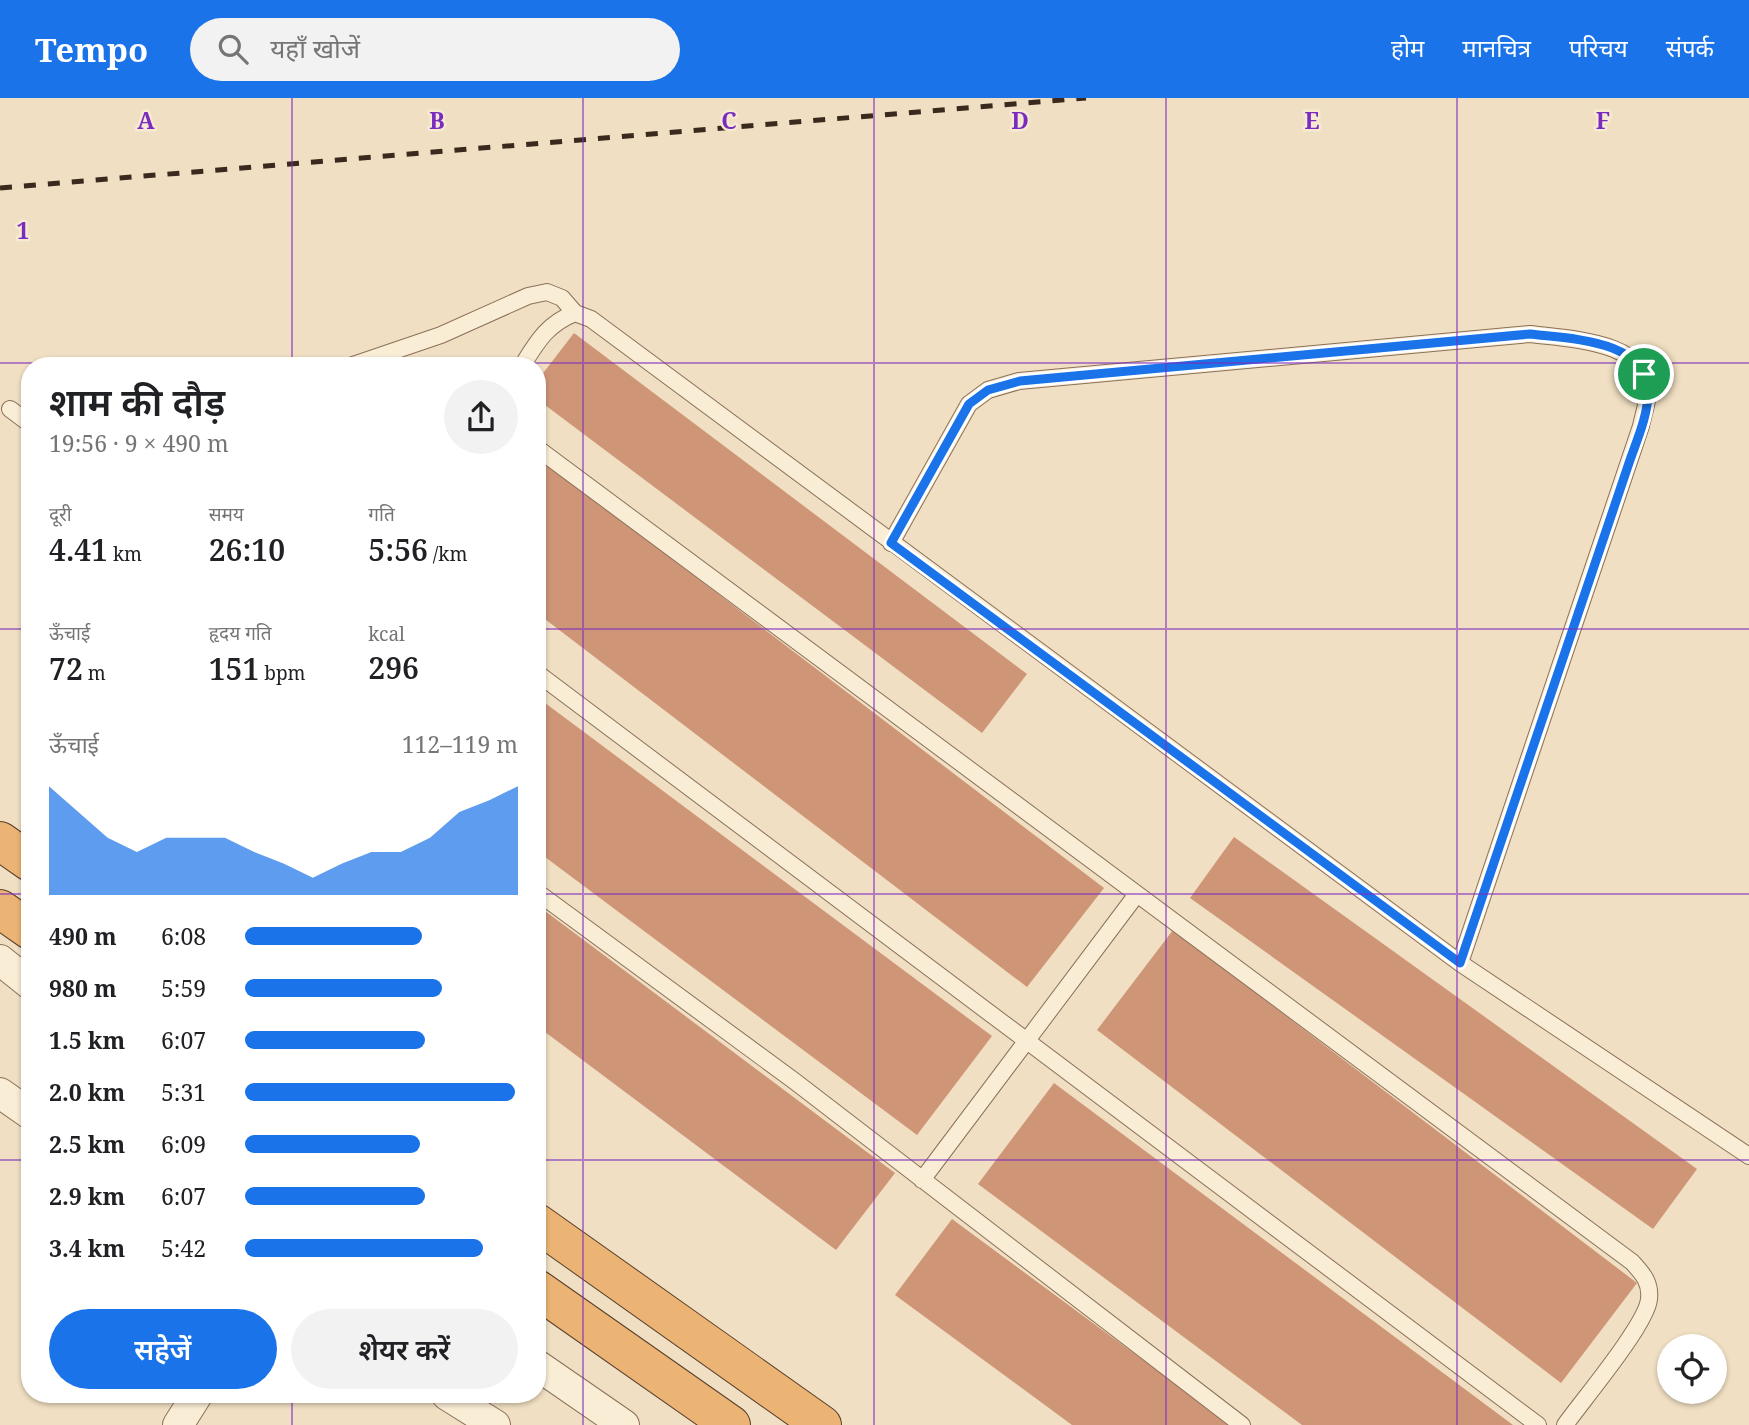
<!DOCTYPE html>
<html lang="hi">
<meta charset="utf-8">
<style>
body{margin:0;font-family:"Noto Serif","Noto Sans Devanagari",serif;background:#f2f2f2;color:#202124;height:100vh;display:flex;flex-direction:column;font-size:26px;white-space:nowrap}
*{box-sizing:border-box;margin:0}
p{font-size:23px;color:#757577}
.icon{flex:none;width:38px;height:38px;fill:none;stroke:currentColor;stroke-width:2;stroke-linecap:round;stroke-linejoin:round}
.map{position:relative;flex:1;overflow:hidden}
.side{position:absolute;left:21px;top:259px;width:525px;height:1046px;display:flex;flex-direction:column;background:#fff;border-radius:28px;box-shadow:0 2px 5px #0004}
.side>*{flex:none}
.buttons{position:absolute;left:1657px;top:1236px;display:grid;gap:14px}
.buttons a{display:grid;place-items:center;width:70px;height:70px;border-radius:50%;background:#fff;box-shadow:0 2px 5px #0004;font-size:35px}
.pin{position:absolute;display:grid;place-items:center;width:60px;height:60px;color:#fff;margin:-30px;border:4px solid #fff;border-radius:50%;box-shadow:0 2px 7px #0007}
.round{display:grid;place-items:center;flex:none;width:74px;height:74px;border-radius:37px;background:#f2f2f2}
.summary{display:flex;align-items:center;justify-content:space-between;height:119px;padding:0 28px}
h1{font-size:38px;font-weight:600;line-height:52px}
.stats{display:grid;grid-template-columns:repeat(3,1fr);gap:10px;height:119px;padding:7px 28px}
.stats div{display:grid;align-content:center}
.stats b{font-size:30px;font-weight:600}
.stats small{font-size:19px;font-weight:400}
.stats p{font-size:19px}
.chart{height:196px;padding:14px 28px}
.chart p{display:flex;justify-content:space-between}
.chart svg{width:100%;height:126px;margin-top:7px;fill:#1a73e8;opacity:.7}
.primary-button{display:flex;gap:14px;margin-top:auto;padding:14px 28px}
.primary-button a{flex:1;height:80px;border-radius:42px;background:#1a73e8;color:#fff;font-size:28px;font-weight:600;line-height:80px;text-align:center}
.primary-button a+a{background:#f2f2f2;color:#202124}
ul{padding:0 28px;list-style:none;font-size:23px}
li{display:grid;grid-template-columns:112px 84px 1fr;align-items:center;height:52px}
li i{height:18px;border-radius:9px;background:#1a73e8}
header{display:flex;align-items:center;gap:42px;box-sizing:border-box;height:98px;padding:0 35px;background:#1a73e8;color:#fff}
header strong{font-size:33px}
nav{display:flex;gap:38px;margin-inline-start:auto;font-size:24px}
.search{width:490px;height:63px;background:#f2f2f2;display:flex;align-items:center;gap:18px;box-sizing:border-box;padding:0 24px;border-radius:38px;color:#757577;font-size:26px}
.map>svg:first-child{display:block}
</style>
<header>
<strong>Tempo</strong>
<div class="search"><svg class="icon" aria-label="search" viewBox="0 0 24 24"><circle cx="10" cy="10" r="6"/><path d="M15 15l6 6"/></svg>यहाँ खोजें</div>
<nav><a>होम</a><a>मानचित्र</a><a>परिचय</a><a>संपर्क</a></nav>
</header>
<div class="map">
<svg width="1749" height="1327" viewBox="0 0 1749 1327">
<rect width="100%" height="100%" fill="#f0dfc2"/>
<!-- building -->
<path fill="#cf9577" d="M574 235 1027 576 982 635 537 301V283Z
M537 358 1104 790 1027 889 537 515Z
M537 599 992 938 917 1037 537 753Z
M1234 739 1697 1071 1653 1131 1190 800Z
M537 807 895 1075 836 1152 537 928Z
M1173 832 1637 1185 1561 1285 1097 932Z
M1054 985 1513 1327H1302L978 1086Z
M952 1121 1231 1327H1072L895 1197Z"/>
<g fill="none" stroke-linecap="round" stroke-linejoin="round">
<!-- service casing -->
<g stroke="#8b7059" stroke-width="18">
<path id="service" d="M350 268 441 237 528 198 547 194 562 200 575 215
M522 268C537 244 547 226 575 215L591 221 1460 865 1749 1058
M10 311 30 326
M537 350 1632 1164C1642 1175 1651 1184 1649 1201 1647 1226 1582 1303 1565 1327
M891 445 969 306 988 292 1019 283 1530 236C1567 241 1651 242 1648 296 1647 306 1643 318 1641 328L1460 865
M537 575 1538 1327
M537 794 793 982 1242 1327
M922 1082 1137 796"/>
</g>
<!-- minor casing -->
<g stroke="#8b7059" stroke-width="32">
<path id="minor" d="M0 862 30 886
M0 995 30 1016
M537 1267 624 1327
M447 1297 495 1327
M178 1327 197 1297"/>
</g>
<!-- trunk casing -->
<g stroke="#583e2d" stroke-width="40">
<path id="trunk" d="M0 743 30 764
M0 811 30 832
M537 1125 822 1327
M537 1191 731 1327"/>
</g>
<!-- service -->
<use href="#service" stroke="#faedd6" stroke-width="16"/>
<!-- minor -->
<use href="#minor" stroke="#faedd6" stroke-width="30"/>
<!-- trunk -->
<use href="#trunk" stroke="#ebb474" stroke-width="38"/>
<!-- rail -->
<path stroke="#3a291d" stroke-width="5" stroke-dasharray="12 12" stroke-linecap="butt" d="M0 90 1086 0"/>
</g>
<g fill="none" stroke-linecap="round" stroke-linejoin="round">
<!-- route casing -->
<g stroke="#fff" stroke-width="14">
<path id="route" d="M1530 236C1568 241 1649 241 1648 295 1648 317 1637 342 1630 362L1460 865 891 445 969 306 988 292 1020 283Z"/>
</g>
<!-- route -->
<use href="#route" stroke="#1a73e8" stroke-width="9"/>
</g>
<!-- grid -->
<path fill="none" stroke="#7b2cbf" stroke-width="2" stroke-opacity="0.55" d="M292 0V268M583 0V1327M874 0V1327M1166 0V1327M1457 0V1327M0 265H1749M0 531H30M537 531H1749M0 796H30M537 796H1749M0 1062H30M537 1062H1749M292 1297V1327"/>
<g font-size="23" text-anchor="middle" font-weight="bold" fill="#7b2cbf" stroke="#f7ead2" stroke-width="5" stroke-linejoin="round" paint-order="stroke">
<text x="146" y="31">A</text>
<text x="437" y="31">B</text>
<text x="729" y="31">C</text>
<text x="1020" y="31">D</text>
<text x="1312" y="31">E</text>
<text x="1603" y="31">F</text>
<text x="23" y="141">1</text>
</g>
</svg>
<div class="buttons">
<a><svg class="icon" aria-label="locate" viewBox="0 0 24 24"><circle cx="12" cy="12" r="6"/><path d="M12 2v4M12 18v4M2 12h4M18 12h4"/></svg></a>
</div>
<div class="pin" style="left:1644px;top:276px;background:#1e9e55"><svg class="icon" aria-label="arrive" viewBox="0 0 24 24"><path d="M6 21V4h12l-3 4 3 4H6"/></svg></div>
<section class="side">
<div class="summary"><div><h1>शाम की दौड़</h1><p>19:56 · 9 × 490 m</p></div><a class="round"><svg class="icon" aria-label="share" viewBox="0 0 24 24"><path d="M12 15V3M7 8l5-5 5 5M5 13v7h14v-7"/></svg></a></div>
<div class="stats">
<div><p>दूरी</p><b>4.41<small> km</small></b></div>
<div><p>समय</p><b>26:10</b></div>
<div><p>गति</p><b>5:56<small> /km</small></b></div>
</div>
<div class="stats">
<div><p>ऊँचाई</p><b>72<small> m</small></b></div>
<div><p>हृदय गति</p><b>151<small> bpm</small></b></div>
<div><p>kcal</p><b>296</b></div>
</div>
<div class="chart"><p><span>ऊँचाई</span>112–119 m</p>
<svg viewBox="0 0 160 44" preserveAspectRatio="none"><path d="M0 44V6L10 15L20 24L30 29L40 24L50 24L60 24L70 29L80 33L90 38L100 33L110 29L120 29L130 24L140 15L150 11L160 6V44z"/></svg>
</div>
<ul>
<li><b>490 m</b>6:08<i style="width:65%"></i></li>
<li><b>980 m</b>5:59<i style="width:72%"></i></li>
<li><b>1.5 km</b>6:07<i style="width:66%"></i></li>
<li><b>2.0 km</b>5:31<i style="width:99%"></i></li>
<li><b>2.5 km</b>6:09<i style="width:64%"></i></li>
<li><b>2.9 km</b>6:07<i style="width:66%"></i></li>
<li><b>3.4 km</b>5:42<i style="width:87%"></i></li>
</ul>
<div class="primary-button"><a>सहेजें</a><a>शेयर करें</a></div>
</section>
</div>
